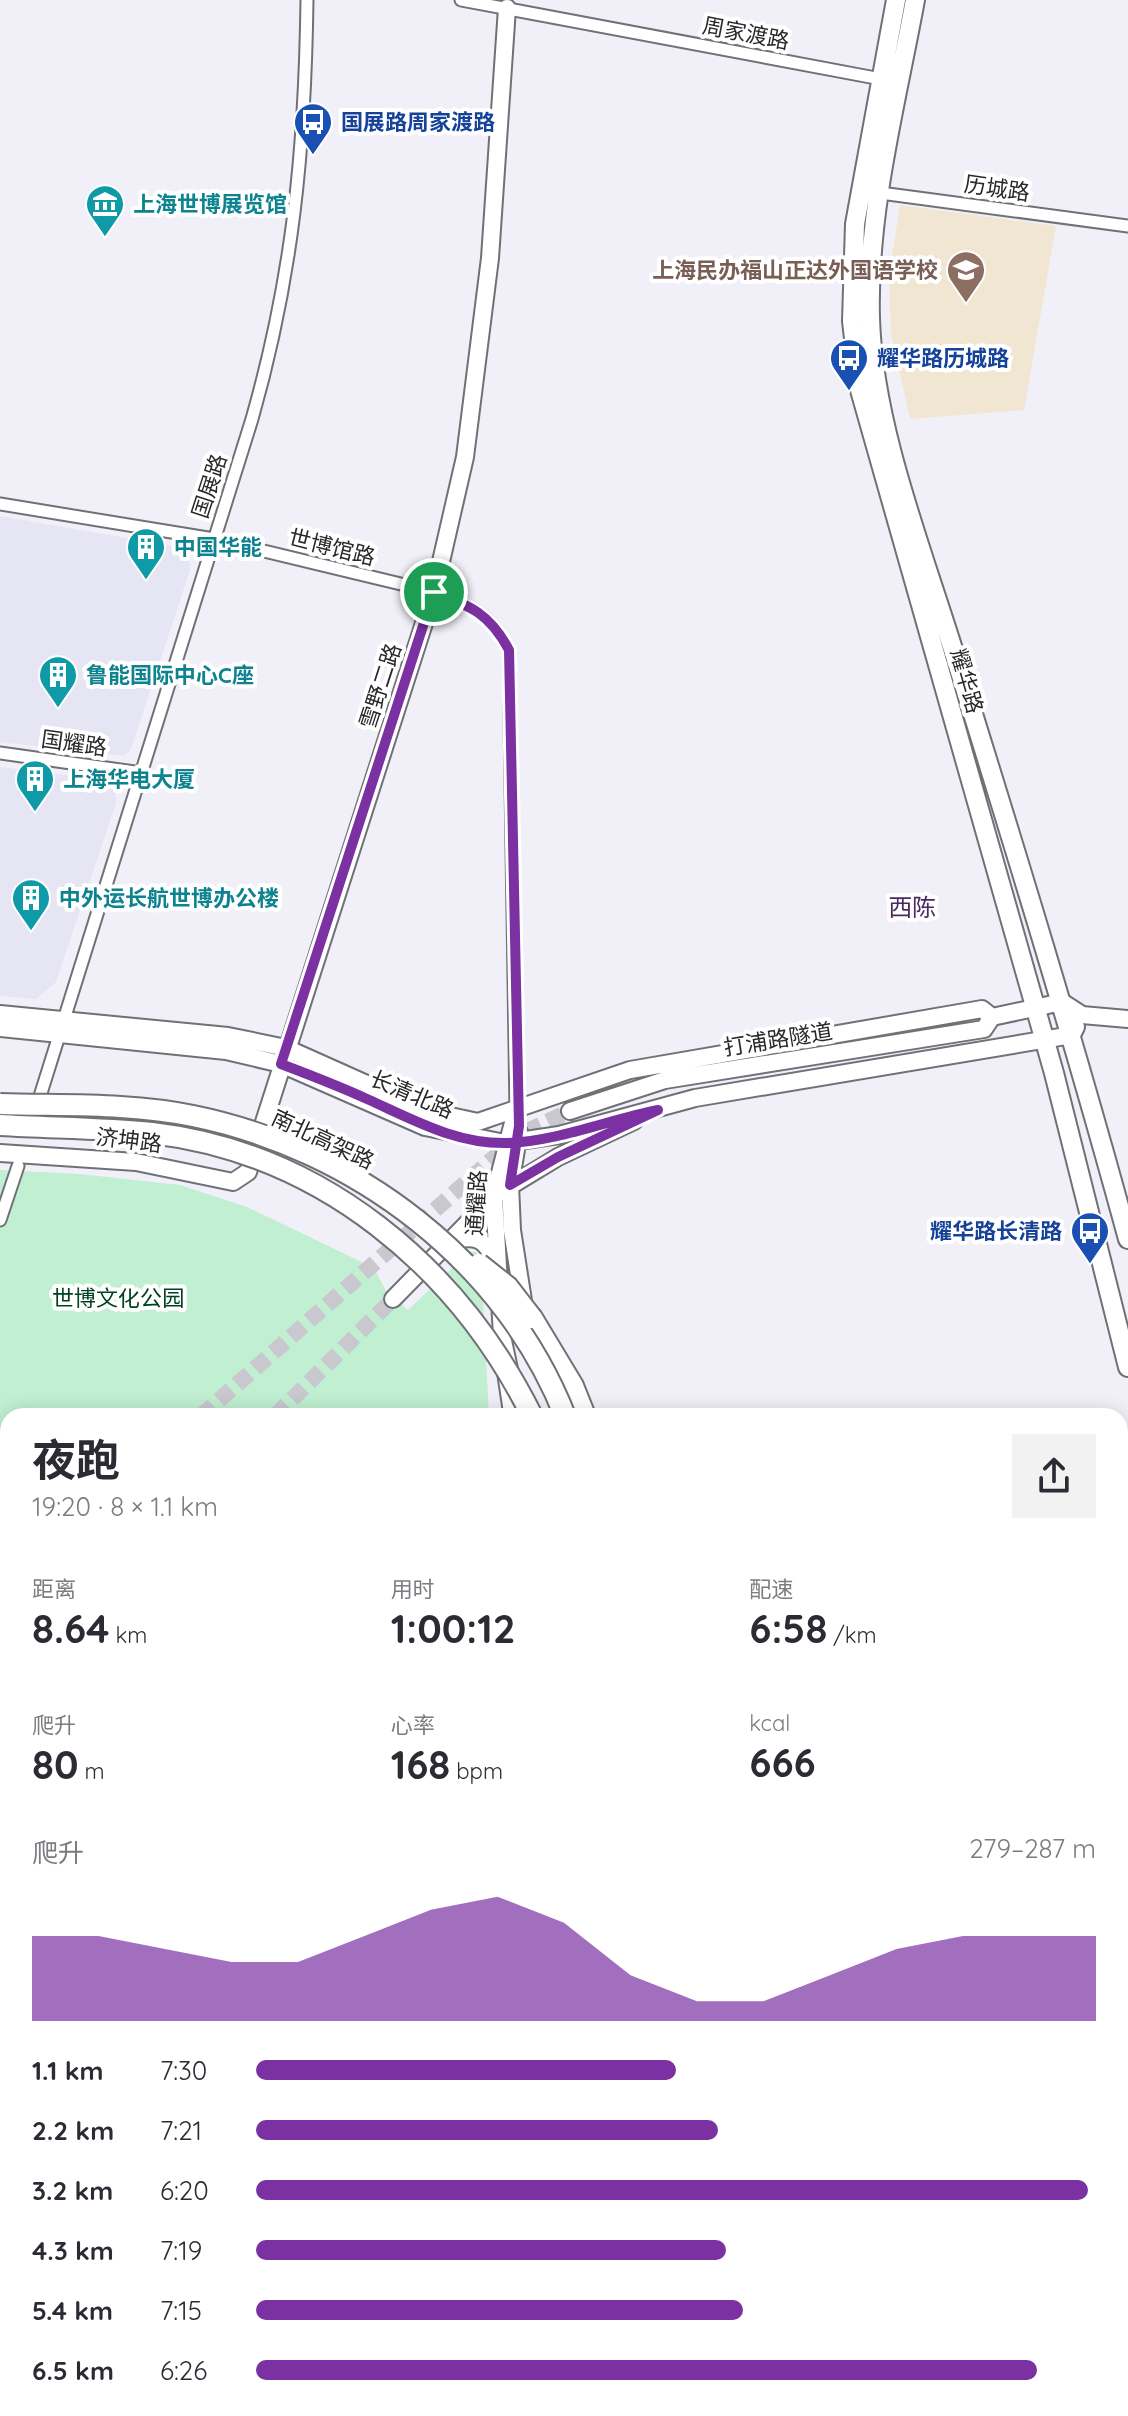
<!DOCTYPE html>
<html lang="zh">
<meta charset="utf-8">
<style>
body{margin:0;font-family:Quicksand,"Noto Sans SC",sans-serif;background:#f2f2f3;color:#2b2b33;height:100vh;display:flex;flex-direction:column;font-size:30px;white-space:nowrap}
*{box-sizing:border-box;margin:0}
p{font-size:26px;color:#7c7c81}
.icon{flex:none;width:44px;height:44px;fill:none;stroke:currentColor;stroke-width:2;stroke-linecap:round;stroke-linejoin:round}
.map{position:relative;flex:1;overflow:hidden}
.sheet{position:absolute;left:0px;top:1408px;width:1128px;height:1008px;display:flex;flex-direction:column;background:#fff;border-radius:24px 24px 0 0;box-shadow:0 4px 20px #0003}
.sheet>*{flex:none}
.pin{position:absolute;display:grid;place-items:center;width:68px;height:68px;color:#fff;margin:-34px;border:4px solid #fff;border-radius:50%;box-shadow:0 2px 8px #0007}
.round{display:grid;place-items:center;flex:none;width:84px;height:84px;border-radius:0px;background:#f2f2f3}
.overview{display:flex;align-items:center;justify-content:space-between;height:136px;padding:0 32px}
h1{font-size:44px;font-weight:700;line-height:60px}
.stats{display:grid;grid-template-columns:repeat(3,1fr);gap:12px;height:136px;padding:8px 32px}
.stats div{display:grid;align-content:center}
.stats b{font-size:40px;font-weight:700}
.stats small{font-size:22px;font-weight:400}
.stats p{font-size:22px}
.chart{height:224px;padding:16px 32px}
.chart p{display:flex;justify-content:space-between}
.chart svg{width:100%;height:144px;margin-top:8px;fill:#7c31a3;opacity:.7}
ul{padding:0 32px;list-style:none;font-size:26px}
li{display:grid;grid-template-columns:128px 96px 1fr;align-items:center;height:60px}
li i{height:20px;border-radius:10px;background:#7c31a3}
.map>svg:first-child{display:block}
</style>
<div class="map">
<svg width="1128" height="2416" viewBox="0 0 1128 2416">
<rect width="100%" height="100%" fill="#f1f0f8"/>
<!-- built -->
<path fill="#e6e5f4" d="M0 516 178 547 189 559 190 570 131 749 124 756 0 742Z
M0 767 104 780 115 790 116 803 56 982 36 999 0 996Z"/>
<!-- education -->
<path fill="#f1e6d1" d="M900 205 1056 226 1024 410 910 419 891 333 889 275Z"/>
<!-- green -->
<path fill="#c1efd1" d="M0 1170 80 1174 180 1185 247 1207 374 1268 386 1291 408 1310 469 1252H476L481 1261 489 1416H8V2408H671L673 2416H0Z"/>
<!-- water -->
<path fill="#81b8d2" stroke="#678da0" stroke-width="2" d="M8 1981V2205L0 2200V2019Z"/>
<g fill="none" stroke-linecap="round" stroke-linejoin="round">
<!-- secondary-tunnel -->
<path stroke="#c9c8cf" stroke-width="16" stroke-dasharray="16 8" stroke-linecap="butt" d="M201 1416 521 1134 570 1111
M275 1416 393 1299
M0 1659 8 1654"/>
<!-- street casing -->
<g stroke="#707077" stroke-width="15">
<path id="street" d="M461 0 881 79
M873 192 1128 226
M0 504 214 539 434 592C471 606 490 613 509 650L516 1111
M0 753 142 773
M36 1109 252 419C293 275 305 149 307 0
M0 1220 18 1166
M504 1376 510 1416
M0 1477 8 1485
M0 1580 8 1582
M0 2227 8 2235
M0 2352 8 2353
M64 2408 77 2416
M54 2416 55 2408
M222 2416 230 2408
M352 2416 356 2408"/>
</g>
<!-- secondary casing -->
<g stroke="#707077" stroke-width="20">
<path id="secondary" d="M0 1014 228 1036 286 1048 427 1111 478 1122 630 1070 982 1009 992 1017 1062 1002 1082 1015 1128 1019
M0 1028 226 1051 281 1064 425 1127 505 1143 559 1135 695 1098 1072 1035 1076 1027
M570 1111 665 1080 984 1029 992 1017
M519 1132 510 1185 512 1230 524 1307
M0 1153 136 1162 233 1182 248 1172 434 592 465 457 490 258 507 8
M452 1240C475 1236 484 1237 494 1259
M393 1299 494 1196 558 1157 634 1121
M509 1369 502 1336 494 1196 516 1111
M723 2408 724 2416
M756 2408 757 2416"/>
</g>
<!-- primary casing -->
<g stroke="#707077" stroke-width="22">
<path id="primary" d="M896 0 855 224 852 321 860 390 1054 1073 1128 1367
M915 0C896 104 867 211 870 318 873 428 924 554 956 659 1016 852 1075 1044 1128 1239"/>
</g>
<!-- highway casing -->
<g stroke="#707077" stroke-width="24">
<path id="highway" d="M532 1318 573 1386 585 1416
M835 2408 843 2416
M861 2408 869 2416"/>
</g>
<!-- street -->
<use href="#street" stroke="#fff" stroke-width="11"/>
<!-- secondary -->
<use href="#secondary" stroke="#fff" stroke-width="16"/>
<!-- primary -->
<use href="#primary" stroke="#fff" stroke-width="18"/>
<!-- highway -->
<use href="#highway" stroke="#fff" stroke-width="20"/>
<!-- highway-bridge casing -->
<g stroke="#707077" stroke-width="24" stroke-linecap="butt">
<path id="highway-bridge" d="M0 1104C64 1106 131 1103 193 1116 355 1149 504 1261 565 1416
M0 1125C50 1128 102 1128 152 1133 322 1153 458 1267 532 1416
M479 1264 508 1287 532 1318"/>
</g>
<!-- highway-bridge -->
<use href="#highway-bridge" stroke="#fff" stroke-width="20"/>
</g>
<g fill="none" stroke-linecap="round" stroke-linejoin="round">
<!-- route casing -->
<g stroke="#fff" stroke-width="16">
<path id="route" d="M434 592 281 1064C310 1075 339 1086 367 1099 412 1119 455 1144 507 1143 558 1141 608 1120 658 1110L558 1157 510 1185 519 1126 509 650C490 614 471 606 434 592"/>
</g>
<!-- route -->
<use href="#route" stroke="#7c31a3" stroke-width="10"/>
</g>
<!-- icons -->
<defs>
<g id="bus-pin" transform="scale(2)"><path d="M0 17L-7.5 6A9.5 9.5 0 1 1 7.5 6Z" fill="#1a4fb4" stroke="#fff"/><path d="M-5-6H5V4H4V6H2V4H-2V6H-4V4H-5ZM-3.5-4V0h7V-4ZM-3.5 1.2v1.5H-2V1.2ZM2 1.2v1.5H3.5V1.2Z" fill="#fff"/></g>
<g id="museum-pin" transform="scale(2)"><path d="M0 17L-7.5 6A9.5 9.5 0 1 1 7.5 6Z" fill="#0f9aa8" stroke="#fff"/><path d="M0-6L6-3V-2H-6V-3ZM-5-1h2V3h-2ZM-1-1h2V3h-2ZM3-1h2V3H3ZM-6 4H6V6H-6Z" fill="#fff"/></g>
<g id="school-pin" transform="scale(2)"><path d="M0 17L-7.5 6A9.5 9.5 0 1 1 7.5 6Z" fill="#8d6e63" stroke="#fff"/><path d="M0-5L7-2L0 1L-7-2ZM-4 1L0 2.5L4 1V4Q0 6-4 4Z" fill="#fff"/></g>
<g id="building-pin" transform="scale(2)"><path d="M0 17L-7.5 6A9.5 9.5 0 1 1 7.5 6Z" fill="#0f9aa8" stroke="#fff"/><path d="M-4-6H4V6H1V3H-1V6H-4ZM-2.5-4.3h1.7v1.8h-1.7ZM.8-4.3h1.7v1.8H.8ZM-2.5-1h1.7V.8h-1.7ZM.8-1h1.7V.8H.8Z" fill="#fff"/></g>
</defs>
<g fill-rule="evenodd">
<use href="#bus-pin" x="313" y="122"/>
<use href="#museum-pin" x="105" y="204"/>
<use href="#school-pin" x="966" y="270"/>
<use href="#bus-pin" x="849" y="358"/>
<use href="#building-pin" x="146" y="547"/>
<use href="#building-pin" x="58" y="675"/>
<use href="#building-pin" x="35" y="779"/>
<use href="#building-pin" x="31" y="898"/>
<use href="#bus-pin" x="1090" y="1231"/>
</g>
<g text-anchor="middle" stroke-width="8" stroke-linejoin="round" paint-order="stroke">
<!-- street labels -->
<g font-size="22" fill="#29292b" stroke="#fff">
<text transform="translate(746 33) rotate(11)" y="8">周家渡路</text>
<text transform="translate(997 188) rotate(8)" y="8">历城路</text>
<text transform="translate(209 486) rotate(-72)" y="8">国展路</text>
<text transform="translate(332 547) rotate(14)" y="8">世博馆路</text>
<text transform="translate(967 681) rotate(74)" y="8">耀华路</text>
<text transform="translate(380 686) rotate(-72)" y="8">雪野二路</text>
<text transform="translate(74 743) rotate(8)" y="8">国耀路</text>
<text transform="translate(778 1039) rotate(-9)" y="8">打浦路隧道</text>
<text transform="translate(412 1094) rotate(23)" y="8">长清北路</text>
<text transform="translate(323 1139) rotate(25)" y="8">南北高架路</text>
<text transform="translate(129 1140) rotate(7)" y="8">济坤路</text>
<text transform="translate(476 1203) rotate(-86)" y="8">通耀路</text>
</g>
<!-- transit labels -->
<g font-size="22" font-weight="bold" fill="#164399" stroke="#fff" text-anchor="start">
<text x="341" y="130">国展路周家渡路</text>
<text x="877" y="366">耀华路历城路</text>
<text x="1062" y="1239" text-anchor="end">耀华路长清路</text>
</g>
<!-- culture labels -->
<g font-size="22" font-weight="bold" fill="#0d838f" stroke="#fff" text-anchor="start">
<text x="133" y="212">上海世博展览馆</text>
<text x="174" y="555">中国华能</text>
<text x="86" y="683">鲁能国际中心C座</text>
<text x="63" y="787">上海华电大厦</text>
<text x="59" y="906">中外运长航世博办公楼</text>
</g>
<!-- education labels -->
<g font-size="22" font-weight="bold" fill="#785e54" stroke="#fff" text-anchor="end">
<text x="938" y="278">上海民办福山正达外国语学校</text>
</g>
<!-- park labels -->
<g font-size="22" fill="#004023" stroke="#fff">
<text x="118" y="1306">世博文化公园</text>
</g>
<!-- neighbourhood labels -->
<g font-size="24" fill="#4b2860" stroke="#fff">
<text x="912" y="916">西陈</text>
</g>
</g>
</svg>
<div class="pin" style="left:434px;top:592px;background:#1e9e55"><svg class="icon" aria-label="arrive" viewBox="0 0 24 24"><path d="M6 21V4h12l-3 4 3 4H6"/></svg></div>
<section class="sheet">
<div class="overview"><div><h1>夜跑</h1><p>19:20 · 8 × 1.1 km</p></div><a class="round"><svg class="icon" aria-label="share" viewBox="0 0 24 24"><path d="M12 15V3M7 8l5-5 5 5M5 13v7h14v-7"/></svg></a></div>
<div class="stats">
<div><p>距离</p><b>8.64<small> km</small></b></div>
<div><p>用时</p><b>1:00:12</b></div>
<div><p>配速</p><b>6:58<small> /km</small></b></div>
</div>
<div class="stats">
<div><p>爬升</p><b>80<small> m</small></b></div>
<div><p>心率</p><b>168<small> bpm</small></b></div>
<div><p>kcal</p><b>666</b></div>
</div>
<div class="chart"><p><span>爬升</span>279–287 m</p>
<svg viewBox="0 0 160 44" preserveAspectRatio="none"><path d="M0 44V18L10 18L20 22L30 26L40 26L50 18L60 10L70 6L80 14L90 30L100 38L110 38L120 30L130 22L140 18L150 18L160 18V44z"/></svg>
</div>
<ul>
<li><b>1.1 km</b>7:30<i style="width:50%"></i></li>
<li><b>2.2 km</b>7:21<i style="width:55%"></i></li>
<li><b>3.2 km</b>6:20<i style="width:99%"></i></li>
<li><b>4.3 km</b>7:19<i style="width:56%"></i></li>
<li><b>5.4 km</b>7:15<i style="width:58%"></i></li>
<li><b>6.5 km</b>6:26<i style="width:93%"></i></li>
</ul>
</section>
</div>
